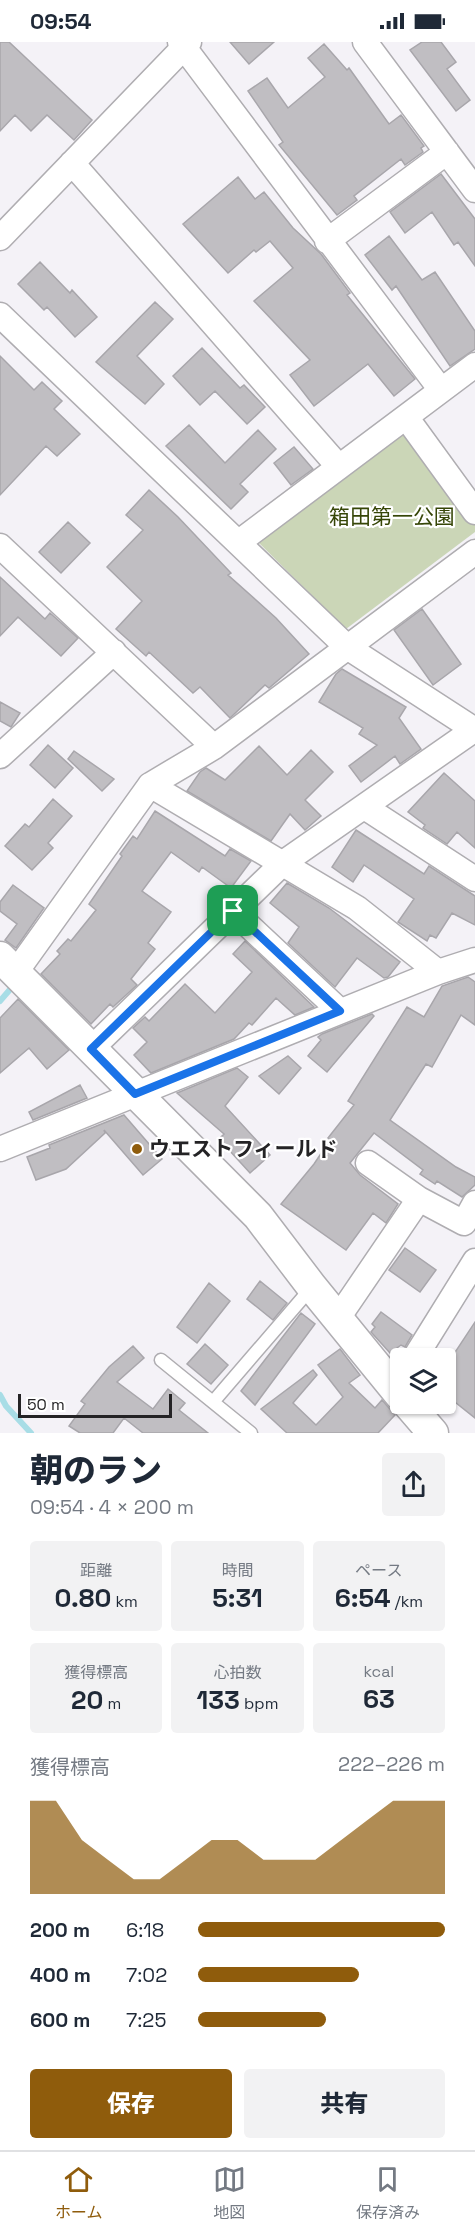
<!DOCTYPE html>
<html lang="ja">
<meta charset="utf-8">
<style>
body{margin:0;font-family:"Space Grotesk","Noto Sans JP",sans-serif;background:#f2f2f3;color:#1f2937;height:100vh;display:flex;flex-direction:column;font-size:22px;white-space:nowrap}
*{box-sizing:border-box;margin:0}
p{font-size:20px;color:#747a83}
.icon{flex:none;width:33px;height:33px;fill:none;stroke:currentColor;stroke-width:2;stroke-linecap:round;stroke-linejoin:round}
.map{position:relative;height:1391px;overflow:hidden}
.sheet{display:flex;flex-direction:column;background:#fff;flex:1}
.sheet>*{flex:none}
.controls{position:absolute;left:390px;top:1306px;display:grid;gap:12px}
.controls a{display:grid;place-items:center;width:66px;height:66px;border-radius:6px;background:#fff;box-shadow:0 2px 4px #0004;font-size:30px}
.scale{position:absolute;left:18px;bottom:15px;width:154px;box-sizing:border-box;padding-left:6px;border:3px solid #242325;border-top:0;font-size:16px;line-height:21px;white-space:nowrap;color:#242325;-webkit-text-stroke:4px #fff;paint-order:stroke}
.pin{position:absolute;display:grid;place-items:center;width:51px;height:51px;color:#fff;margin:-26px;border-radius:12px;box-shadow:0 3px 9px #0006}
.round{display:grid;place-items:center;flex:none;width:63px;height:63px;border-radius:6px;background:#f2f2f3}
.overview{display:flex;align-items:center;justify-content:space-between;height:102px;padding:0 30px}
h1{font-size:33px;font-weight:800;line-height:45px}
.stats{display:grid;grid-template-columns:repeat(3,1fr);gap:9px;height:102px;padding:6px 30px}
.stats div{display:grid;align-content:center;border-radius:6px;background:#f2f2f3;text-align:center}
.stats b{font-size:26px;font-weight:800}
.stats small{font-size:16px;font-weight:400}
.stats p{font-size:16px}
.chart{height:168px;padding:12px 30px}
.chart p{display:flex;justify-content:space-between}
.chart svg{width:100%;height:108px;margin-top:6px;fill:#8f5c0c;opacity:.7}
.cta{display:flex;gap:12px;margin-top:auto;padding:12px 30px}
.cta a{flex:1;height:69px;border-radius:6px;background:#8f5c0c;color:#fff;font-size:24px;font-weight:800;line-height:69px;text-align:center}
.cta a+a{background:#f2f2f3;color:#1f2937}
ul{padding:0 30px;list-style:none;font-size:20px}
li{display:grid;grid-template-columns:96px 72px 1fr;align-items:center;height:45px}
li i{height:15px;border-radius:8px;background:#8f5c0c}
.status{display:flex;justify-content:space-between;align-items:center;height:42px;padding:0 30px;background:#fff;direction:ltr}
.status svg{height:16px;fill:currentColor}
.tab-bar{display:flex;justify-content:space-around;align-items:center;height:84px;border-top:2px solid #e0e1e3;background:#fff;font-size:16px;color:#747a83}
.tab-bar a{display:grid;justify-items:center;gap:3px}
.tab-bar .on{color:#8f5c0c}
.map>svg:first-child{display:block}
</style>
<div class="status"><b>09:54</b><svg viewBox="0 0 49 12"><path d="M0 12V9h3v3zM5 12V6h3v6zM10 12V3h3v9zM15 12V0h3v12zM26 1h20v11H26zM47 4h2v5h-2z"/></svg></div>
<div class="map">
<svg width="475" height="1391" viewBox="0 0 475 1391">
<rect width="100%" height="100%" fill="#f4f2f7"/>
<!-- green -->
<path fill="#cbd6b7" d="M404 386 475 483V490L346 587 259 501Z"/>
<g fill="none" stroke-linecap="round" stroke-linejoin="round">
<!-- stream -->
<path stroke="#a8dde6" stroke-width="6" d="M0 959 13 944
M0 1353 6 1364 31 1391"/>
</g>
<!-- building -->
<path fill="#c0bec2" stroke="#a8a6ab" stroke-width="1.5" d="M0 0H9L92 78 74 98 47 73 31 89 15 73 0 89Z
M230 0H274L249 22Z
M422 0H441L456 20 447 27 470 58 456 69 410 8Z
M324 2 347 28 349 26 389 82 401 73 424 104 421 106 423 110 405 123 401 117 354 154 357 158 337 173 279 103 283 100 248 49 267 36 288 66 325 35 308 16Z
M441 132 475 177V224L458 200 454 203 432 170 405 191 390 170Z
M238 135 255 157 264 150 293 186 321 212 350 251 347 253 415 337 394 354 368 322 314 364 290 333 310 318 254 259 293 226 270 199 256 210 254 208 228 231 183 182Z
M389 194 422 238 435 230 475 289V307L450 324 396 244 392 248 365 213Z
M40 220 70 251 72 248 97 275 75 295 47 265 44 268 18 242Z
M155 260 173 277 137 314 164 342 145 362 96 320Z
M202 306 240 346 244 343 265 365 247 382 215 349 200 363 173 334Z
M0 314 34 348 42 340 62 359 54 367 80 392 57 414 46 404 0 453Z
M189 383 225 421 258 388 276 407 240 442 248 450 231 467 166 404Z
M294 405 313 427 291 443 274 421Z
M149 448 178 475 231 531 228 533 276 576 309 612 269 646 265 643 230 676 200 645 193 651 149 610 146 614 116 587 142 559 107 525 143 488 126 473Z
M68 480 90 501 61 531 39 510Z
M0 535 45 577 50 571 78 596 61 614 18 575 0 594Z
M422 567 461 622 433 643 394 588Z
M342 627 406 665 399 676 421 707 400 722 395 714 361 740 349 724 377 703 359 692 363 686 319 660 336 632Z
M0 660 20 671 11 685 0 679Z
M48 703 73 726 55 746 30 723Z
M259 704 287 733 311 708 333 730 305 758 321 774 305 788 290 772 271 799 187 749 200 730 206 726 225 738Z
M74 709 114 737 102 749 68 717Z
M444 731 475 759V806L457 790 447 802 423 786 425 783 408 770Z
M53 757 72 774 48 801 53 806 32 828 5 804 25 782 29 785Z
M155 769 225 814 230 807 251 819 231 846 202 825 199 830 171 810 142 849 171 870 148 901 155 907 131 937 137 943 113 965 110 962 91 982 41 932 60 912 57 909 68 897 71 899 96 868 89 862 122 814 120 812 133 794 137 797Z
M356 788 424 832 429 824 475 854V883L452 871 436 896 430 893 427 899 398 880 414 857 364 823 353 840 332 825Z
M287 841 329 866 400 920 388 935 384 936 357 916 335 945 288 901 299 885 270 861Z
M13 843 44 866 16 906 5 898 17 882 0 869V860Z
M245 899 314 965 295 973 276 956 252 983 249 981 234 997 151 1031 134 1013 147 1000 133 986 145 975 149 979 185 942 215 971 252 930 233 912Z
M468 935 475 940V983L461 973 432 1025 426 1022 390 1078 456 1125 475 1135V1143L462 1155 437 1139 435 1142 420 1132 423 1128 374 1091 350 1121 360 1133 398 1162 386 1181 373 1171 346 1208 281 1162 314 1122 330 1098 328 1096 354 1063 348 1059 407 965 424 975 442 944Z
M18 957 69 1008 47 1027 29 1006 0 1031V976Z
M372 972 374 974 327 1030 308 1014 321 998 318 995 322 992Z
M288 1014 301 1026 279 1052 259 1034Z
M237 1026 248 1035 225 1064 270 1113 250 1131 219 1097 224 1092 177 1051Z
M80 1043 87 1056 33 1078 29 1070Z
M124 1073 162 1117 143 1133 104 1088 105 1091 66 1127 36 1138 27 1115 50 1106 49 1103Z
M405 1206 436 1228 420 1250 389 1228Z
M260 1239 287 1261 273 1278 247 1257Z
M209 1241 230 1259 197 1301 177 1285Z
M381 1270 412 1293 405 1305 401 1303 390 1311 371 1290 375 1285 372 1282Z
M301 1271 315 1282 255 1363 241 1349Z
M475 1280V1376L446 1353V1324Z
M205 1302 228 1323 211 1342 187 1322Z
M133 1304 144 1316 117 1340 153 1367 168 1347 185 1361 179 1368 208 1391H143L124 1376 113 1391H80L69 1384 85 1362 81 1359 109 1325Z
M340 1307 360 1333 349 1341 375 1366 382 1358 395 1373 378 1391H287L261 1367 313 1328 317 1333 293 1361 316 1383 343 1355 318 1323Z"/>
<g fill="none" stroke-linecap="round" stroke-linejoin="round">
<!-- service casing -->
<g stroke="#afadb1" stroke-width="15">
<path id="service" d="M161 1318 251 1391
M213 1360 312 1245"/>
</g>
<!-- minor casing -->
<g stroke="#afadb1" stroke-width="27">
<path id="minor" d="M180 0 441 348
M365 0 475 148
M72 121 339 425
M0 196 189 0
M327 199 447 110
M0 273 347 605 475 688
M406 375 475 470
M239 500 475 323
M0 504 214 705
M0 714 114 610
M150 743 357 866 438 930
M366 766 475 837
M233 869 340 969
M16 930 150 743 214 705 475 510
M91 1007 283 821 475 687
M0 1107 438 930 475 918
M368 1121 419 1157
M338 1276 419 1157 464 1181 475 1161
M414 1317 475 1219"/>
</g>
<!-- tertiary casing -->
<g stroke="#afadb1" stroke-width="33">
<path id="tertiary" d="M0 915 258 1174 312 1245 400 1353
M408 1362 433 1391"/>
</g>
<!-- service -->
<use href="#service" stroke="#fff" stroke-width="12"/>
<!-- minor -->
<use href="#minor" stroke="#fff" stroke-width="24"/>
<!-- tertiary -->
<use href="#tertiary" stroke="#fff" stroke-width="30"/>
</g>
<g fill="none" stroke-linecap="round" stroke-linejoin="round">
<!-- route casing -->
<g stroke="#fff" stroke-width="12">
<path id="route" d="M233 869 340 969 135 1052 91 1007Z"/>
</g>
<!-- route -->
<use href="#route" stroke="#1a73e8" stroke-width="8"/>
</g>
<!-- markers -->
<circle fill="#8f5c0c" stroke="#fff" stroke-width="2" cx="137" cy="1107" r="6"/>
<g text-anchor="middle" stroke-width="4.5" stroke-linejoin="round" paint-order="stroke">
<!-- park labels -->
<g font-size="21" fill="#364607" stroke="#fff">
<text x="392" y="482">箱田第一公園</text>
</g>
<!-- poi labels -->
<g font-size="21" font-weight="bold" fill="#242325" stroke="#fff" text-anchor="start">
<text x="149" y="1114">ウエストフィールド</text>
</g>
</g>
</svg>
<div class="controls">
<a><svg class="icon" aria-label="layers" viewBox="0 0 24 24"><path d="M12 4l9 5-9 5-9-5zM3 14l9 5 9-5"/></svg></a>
</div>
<div class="scale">50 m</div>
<div class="pin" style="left:233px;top:869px;background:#1e9e55"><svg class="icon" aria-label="arrive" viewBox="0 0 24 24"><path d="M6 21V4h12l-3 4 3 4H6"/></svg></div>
</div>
<section class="sheet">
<div class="overview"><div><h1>朝のラン</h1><p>09:54 · 4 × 200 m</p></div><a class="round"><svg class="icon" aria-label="share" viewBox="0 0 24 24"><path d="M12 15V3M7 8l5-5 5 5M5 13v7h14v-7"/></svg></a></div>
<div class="stats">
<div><p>距離</p><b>0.80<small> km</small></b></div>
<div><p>時間</p><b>5:31</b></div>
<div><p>ペース</p><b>6:54<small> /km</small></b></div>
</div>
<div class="stats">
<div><p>獲得標高</p><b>20<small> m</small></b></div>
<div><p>心拍数</p><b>133<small> bpm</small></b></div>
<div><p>kcal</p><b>63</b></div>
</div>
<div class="chart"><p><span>獲得標高</span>222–226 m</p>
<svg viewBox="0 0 160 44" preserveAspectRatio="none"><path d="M0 44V6L10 6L20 22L30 30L40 38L50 38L60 30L70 22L80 22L90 30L100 30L110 30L120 22L130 14L140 6L150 6L160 6V44z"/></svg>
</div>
<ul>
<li><b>200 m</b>6:18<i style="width:100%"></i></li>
<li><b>400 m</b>7:02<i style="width:65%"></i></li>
<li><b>600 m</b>7:25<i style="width:52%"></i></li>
</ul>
<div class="cta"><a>保存</a><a>共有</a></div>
</section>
<nav class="tab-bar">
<a class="on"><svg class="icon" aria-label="home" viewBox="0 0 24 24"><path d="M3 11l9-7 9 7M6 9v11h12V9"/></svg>ホーム</a>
<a><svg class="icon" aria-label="map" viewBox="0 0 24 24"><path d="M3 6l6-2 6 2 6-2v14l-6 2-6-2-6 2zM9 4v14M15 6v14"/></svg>地図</a>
<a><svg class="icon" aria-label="saved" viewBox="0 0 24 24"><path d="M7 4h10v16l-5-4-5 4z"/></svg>保存済み</a>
</nav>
